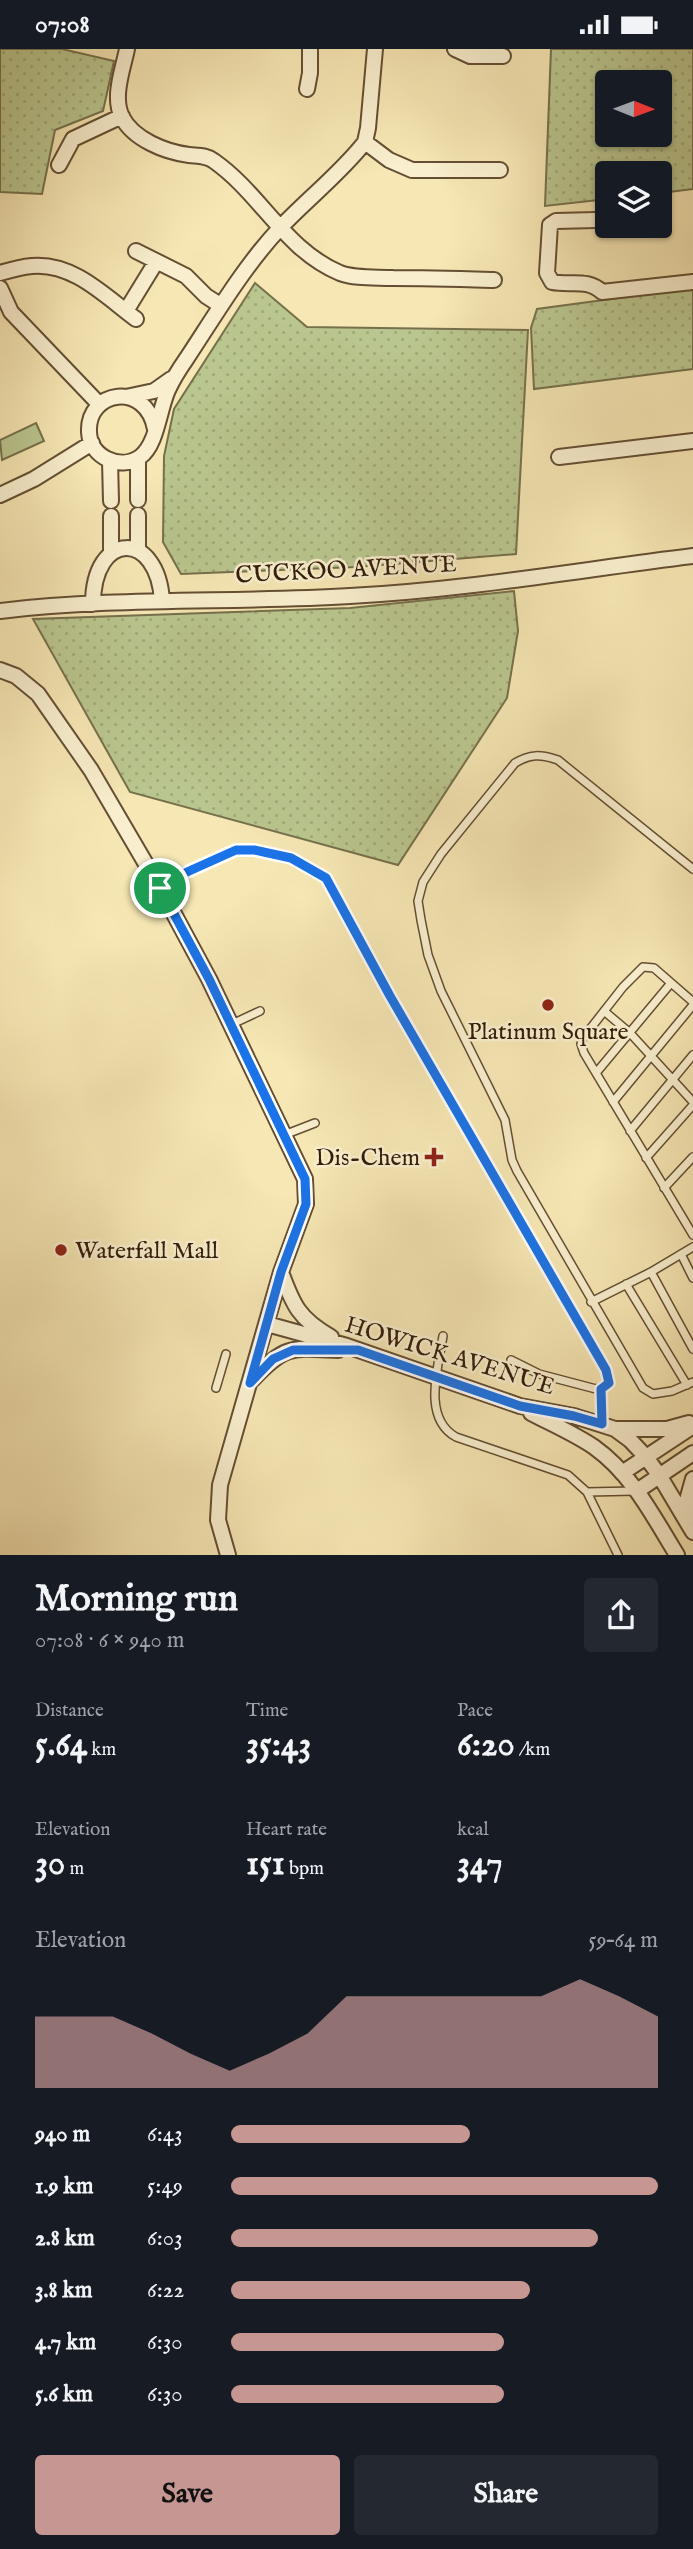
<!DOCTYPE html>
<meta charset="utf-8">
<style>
body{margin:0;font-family:"IM FELL English",serif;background:#242831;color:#f1f3f6;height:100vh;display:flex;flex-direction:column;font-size:26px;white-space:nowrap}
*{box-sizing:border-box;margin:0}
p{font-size:23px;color:#9ea1a6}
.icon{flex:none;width:38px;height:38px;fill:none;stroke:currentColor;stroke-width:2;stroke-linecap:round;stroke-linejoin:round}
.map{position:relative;height:1506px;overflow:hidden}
.sheet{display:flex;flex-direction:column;background:#171b24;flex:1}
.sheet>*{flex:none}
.needle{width:46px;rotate:91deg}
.fabs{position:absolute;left:595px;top:21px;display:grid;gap:14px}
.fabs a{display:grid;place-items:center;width:77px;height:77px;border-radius:7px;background:#171b24;box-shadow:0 2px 5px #0004;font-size:35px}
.pin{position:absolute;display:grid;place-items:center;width:60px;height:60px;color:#fff;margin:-30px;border:4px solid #fff;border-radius:50%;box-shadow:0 2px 7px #0007}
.round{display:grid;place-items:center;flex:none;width:74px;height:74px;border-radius:7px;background:#242831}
.headline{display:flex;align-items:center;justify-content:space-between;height:119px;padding:0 35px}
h1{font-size:38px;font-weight:800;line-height:52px}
.stats{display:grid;grid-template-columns:repeat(3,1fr);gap:10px;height:119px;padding:7px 35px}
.stats div{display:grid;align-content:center}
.stats b{font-size:35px;font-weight:800}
.stats small{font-size:19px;font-weight:400}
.stats p{font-size:19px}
.chart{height:196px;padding:14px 35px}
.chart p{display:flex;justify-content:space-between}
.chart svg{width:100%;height:126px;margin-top:7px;fill:#c59692;opacity:.7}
.primary-button{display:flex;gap:14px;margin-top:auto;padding:14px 35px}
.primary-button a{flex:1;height:80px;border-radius:7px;background:#c59692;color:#111;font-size:28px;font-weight:800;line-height:80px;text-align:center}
.primary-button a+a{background:#242831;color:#f1f3f6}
ul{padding:0 35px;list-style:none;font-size:23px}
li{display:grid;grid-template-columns:112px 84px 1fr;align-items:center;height:52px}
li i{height:18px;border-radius:9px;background:#c59692}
.status{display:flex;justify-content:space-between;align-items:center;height:49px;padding:0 35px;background:#171b24;direction:ltr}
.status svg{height:19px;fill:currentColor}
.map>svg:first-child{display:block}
</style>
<div class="status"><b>07:08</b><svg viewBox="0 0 49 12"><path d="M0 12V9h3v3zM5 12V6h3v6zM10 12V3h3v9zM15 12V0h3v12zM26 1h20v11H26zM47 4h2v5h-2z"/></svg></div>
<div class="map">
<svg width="693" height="1506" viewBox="0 0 693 1506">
<defs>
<pattern id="grass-dots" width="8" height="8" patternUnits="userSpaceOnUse" patternTransform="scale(1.75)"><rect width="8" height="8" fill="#bac68f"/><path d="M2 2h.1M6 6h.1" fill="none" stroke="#a0aa7a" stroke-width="1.8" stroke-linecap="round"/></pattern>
</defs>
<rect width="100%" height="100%" fill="#f6e7b4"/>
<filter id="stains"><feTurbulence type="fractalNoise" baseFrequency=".00286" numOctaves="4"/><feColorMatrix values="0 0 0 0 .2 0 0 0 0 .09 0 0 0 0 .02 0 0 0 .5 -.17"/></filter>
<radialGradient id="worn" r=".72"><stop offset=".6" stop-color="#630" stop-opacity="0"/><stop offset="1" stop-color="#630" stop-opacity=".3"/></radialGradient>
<!-- grass -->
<path fill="url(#grass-dots)" stroke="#76704c" stroke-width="2" fill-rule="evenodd" d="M0 0H62L114 12 103 62 55 81 42 145 0 143Z
M551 0H693V140L660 144V124H607V150L545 157ZM660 33V86H607V33Z
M255 234 307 278 528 281 516 505 356 518 181 525 163 493 164 407 174 360Z
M693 239V320L534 340 531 279 537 260Z
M514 542 518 582 507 649 398 816 130 743 33 570 350 559Z"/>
<!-- garden -->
<path fill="#bac68f" stroke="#76704c" stroke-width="2" d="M36 374 44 392 2 411 0 391Z"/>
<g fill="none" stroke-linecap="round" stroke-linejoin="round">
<!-- lane casing -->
<g stroke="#644e33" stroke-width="10">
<path id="lane" d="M693 820 558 711C540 705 530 705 515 714L441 805 423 833 418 852 421 871 428 906 441 942 505 1071 512 1111 517 1122 643 1339 653 1345 672 1342 693 1333
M160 839 187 823 236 801H254L291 809 326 829 390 947 606 1321 609 1334 605 1338 596 1340 539 1325 511 1311
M693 953 654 919 643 918 623 938 583 989 581 995 584 1004 693 1186
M604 962 630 984 693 1053
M230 976 260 962
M596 1024 671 934
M613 1053 693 956
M630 1082 693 1006
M284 1086 315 1074
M646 1109 693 1056
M664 1139 693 1108
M681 1205 693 1229
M651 1223 693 1300
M626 1235 687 1336
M591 1253 651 1223 693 1198
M443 1287C438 1319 422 1369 456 1388L568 1426 587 1443 618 1506
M216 1339 226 1305
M601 1340 602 1375
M587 1443 635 1442"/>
</g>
<!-- street casing -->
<g stroke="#644e33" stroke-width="18">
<path id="street" d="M127 0C123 20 112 48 122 68 133 90 165 103 189 106 198 107 206 106 214 112 261 145 285 201 340 224 356 230 376 228 393 229 427 229 460 230 494 231
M455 0 470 7H503
M307 40 310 24V0
M365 93 389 111 412 121H500
M59 116 73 90 122 67
M596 171 556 172 550 176 547 224 552 233C571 237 587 229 602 243L693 233
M136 202 186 227 206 247 220 256
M0 224C10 221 21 218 32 217 73 213 106 248 136 270
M0 239 11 263 99 355
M126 262 156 213
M126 348 154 342 171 330
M155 380C146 332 87 341 89 383 90 408 120 422 140 408 157 396 159 361 168 341 173 330 180 319 187 309 216 265 243 219 279 180 307 150 340 125 365 93L368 79 375 0
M559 408 693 392
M110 412 111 452
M0 446 34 430 92 394
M138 451V410
M111 467V502
M138 501V466
M93 555C93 481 158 481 162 552
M0 562C116 548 234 554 350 547 465 541 579 521 693 507
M0 621 16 627 38 645 91 721 160 839 209 930 305 1130 306 1155 281 1223 220 1436 218 1471 228 1506
M281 1223C293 1256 299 1270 331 1288
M267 1275 347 1297 520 1357 574 1367 615 1380 630 1391 646 1408 659 1426 693 1483
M253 1330C286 1295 293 1299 338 1301
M531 1364C552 1375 575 1385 594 1398 632 1425 653 1467 677 1506
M616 1380H667L689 1374
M622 1424 693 1377
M637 1442 693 1404
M688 1469 686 1455 693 1430"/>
</g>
<!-- lane -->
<use href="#lane" stroke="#f9efce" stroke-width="7"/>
<!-- street -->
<use href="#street" stroke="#f9efce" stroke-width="14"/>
</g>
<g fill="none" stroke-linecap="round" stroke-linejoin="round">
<!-- route casing -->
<g stroke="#fff" stroke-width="14">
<path id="route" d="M236 801H254L291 809 326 829 390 947 606 1321 609 1334 601 1340 602 1375 574 1367 520 1357 358 1301H293L273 1310 250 1334 281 1223 306 1155 305 1130 209 930 160 839 187 823Z"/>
</g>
<!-- route -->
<use href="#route" stroke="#1a73e8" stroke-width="9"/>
</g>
<!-- markers -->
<g fill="#8f2418" stroke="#f9efce" stroke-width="2.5">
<circle cx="548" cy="956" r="7"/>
<path d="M430.5 1097.5h7v7h7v7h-7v7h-7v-7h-7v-7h7z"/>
<circle cx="61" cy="1201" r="7"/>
</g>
<g text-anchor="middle" stroke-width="5" stroke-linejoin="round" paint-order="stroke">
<!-- street labels -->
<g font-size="24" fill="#331b08" stroke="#f9efce">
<text transform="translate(346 520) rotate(-3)" y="8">CUCKOO AVENUE</text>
<text transform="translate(450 1306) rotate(17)" y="8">HOWICK AVENUE</text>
</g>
<!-- poi labels -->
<g font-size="24" fill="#331b08" stroke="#f9efce">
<text x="548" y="990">Platinum Square</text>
<text x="420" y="1116" text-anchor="end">Dis-Chem</text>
<text x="75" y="1209" text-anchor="start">Waterfall Mall</text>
</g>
</g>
<rect width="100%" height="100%" filter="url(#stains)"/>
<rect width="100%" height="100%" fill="url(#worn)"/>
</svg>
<div class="fabs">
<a><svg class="needle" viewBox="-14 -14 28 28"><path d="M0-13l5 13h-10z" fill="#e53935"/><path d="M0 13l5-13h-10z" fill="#9ea1a6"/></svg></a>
<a><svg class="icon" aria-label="layers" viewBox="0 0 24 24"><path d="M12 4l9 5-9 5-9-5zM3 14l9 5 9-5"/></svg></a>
</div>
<div class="pin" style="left:160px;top:839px;background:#1e9e55"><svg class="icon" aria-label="arrive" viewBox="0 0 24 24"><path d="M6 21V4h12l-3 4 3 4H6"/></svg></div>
</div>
<section class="sheet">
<div class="headline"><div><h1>Morning run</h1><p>07:08 · 6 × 940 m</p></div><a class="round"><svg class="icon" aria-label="share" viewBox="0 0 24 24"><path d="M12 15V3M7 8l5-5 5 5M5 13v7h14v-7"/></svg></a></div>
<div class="stats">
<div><p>Distance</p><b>5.64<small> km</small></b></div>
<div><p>Time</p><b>35:43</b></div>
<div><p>Pace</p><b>6:20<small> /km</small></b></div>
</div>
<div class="stats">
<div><p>Elevation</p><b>30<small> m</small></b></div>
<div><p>Heart rate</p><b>151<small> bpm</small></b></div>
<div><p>kcal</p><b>347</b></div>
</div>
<div class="chart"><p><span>Elevation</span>59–64 m</p>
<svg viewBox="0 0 160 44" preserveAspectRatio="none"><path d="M0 44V19L10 19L20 19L30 25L40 32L50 38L60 32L70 25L80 12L90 12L100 12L110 12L120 12L130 12L140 6L150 12L160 19V44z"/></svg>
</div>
<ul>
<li><b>940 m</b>6:43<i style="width:56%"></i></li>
<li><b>1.9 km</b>5:49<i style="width:100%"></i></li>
<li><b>2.8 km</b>6:03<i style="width:86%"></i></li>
<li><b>3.8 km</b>6:22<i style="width:70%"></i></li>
<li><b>4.7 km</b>6:30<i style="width:64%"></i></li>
<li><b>5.6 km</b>6:30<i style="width:64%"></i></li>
</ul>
<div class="primary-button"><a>Save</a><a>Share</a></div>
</section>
